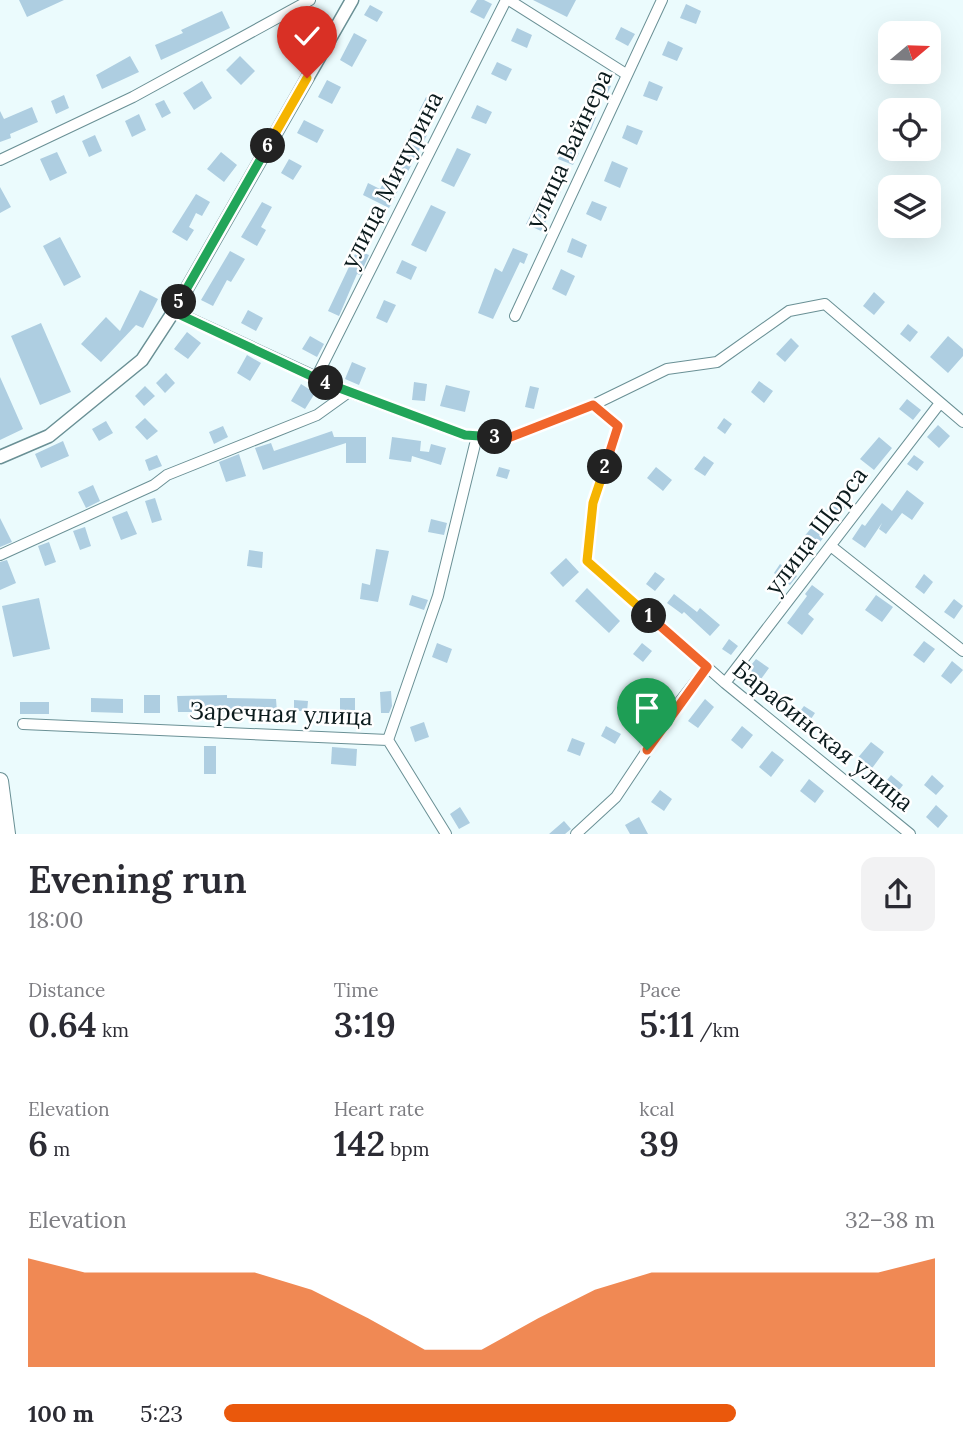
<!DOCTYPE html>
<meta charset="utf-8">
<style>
body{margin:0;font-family:Lora,serif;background:#f2f2f3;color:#2b2b33;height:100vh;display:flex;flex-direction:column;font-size:26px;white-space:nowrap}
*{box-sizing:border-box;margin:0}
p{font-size:23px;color:#7c7c81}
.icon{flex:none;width:38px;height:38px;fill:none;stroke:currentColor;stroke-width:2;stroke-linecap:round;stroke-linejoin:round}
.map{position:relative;height:834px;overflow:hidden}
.drawer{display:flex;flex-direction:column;background:#fff;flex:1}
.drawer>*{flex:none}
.needle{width:46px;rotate:71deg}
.fabs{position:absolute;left:878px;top:21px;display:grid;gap:14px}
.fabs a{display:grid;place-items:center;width:63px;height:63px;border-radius:14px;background:#fff;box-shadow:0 7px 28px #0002;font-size:35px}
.pin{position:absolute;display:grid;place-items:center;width:60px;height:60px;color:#fff;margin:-72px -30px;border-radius:50% 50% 50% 0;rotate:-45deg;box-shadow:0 0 7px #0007}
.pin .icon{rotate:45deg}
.km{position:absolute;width:35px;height:35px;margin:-18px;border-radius:50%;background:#222;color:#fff;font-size:19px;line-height:35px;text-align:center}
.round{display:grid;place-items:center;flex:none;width:74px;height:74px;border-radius:14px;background:#f2f2f3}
.summary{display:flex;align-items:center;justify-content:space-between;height:119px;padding:0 28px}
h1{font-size:38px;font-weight:600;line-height:52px}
.figures{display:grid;grid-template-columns:repeat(3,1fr);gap:10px;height:119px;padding:7px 28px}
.figures div{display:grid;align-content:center}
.figures b{font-size:35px;font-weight:600}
.figures small{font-size:19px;font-weight:400}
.figures p{font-size:19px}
.chart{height:196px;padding:14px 28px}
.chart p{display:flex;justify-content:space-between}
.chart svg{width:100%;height:126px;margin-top:7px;fill:#ea580c;opacity:.7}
ul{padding:0 28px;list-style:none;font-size:23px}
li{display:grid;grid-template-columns:112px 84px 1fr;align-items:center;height:52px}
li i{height:18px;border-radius:9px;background:#ea580c}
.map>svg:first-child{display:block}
</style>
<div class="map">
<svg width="963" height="834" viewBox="0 0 963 834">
<rect width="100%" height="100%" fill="#ebfbfd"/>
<!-- building -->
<path fill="#aecee1" d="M19 0H64L27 17Z
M477 0H484L492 4 484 19 470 12Z
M533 0H576L567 17Z
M686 4 701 11 696 24 680 18Z
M370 5 383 12 377 22 364 15Z
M222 11 230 28 161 60 155 45 183 33 181 30Z
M621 27 635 34 628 46 615 39Z
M517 28 532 35 527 48 511 41Z
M354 33 367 40 352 67 340 60Z
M668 41 683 48 677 61 662 55Z
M130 56 139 72 102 89 96 75Z
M240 56 255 71 241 85 226 70Z
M497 62 512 69 506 81 491 74Z
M596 79 611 86 605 98 590 91Z
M327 80 341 87 332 104 318 97Z
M202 81 212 98 194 110 183 93Z
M649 81 663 87 657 101 643 96Z
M64 95 69 108 56 114 51 101Z
M426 97 441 104 434 118 419 111Z
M164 100 171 113 162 118 155 104Z
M477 105 492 112 486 124 471 118Z
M32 107 38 122 10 134 11 138 0 142V111L4 119Z
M581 110 596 117 591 130 576 123Z
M139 114 146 130 132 137 125 121Z
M304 120 324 130 317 143 297 133Z
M627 125 643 131 637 145 622 138Z
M411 128 427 135 389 208 363 195 368 183 380 189 396 160Z
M95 135 102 151 89 157 82 141Z
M564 146 579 153 573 165 558 159Z
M457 148 471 154 454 187 441 181Z
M57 152 67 173 50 181 40 159Z
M221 152 237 165 224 182 207 169Z
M289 159 302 166 293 180 281 173Z
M612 161 628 168 620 188 604 181Z
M546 184 561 191 541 231 526 224Z
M0 187 11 207 0 213Z
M196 194 210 202 202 216 196 213 189 227 194 230 187 241 172 232Z
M592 201 607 207 601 221 586 214Z
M262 202 272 207 261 227 266 230 257 246 241 237Z
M431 205 446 212 426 252 411 245Z
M60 237 81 277 64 286 43 246Z
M572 238 587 245 582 258 567 252Z
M513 248 528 254 524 264 520 262 493 319 478 313 495 268 502 272Z
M357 250 369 255 360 275 357 274 339 316 328 311Z
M230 251 245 259 231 282 227 280 213 306 201 300Z
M402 260 417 267 411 280 396 273Z
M561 269 575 276 566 296 552 289Z
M140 290 158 299 143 328 136 325 101 362 81 344 106 317 120 331Z
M874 292 885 302 874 315 863 306Z
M384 300 396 305 387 323 376 318Z
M248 310 263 318 256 331 241 323Z
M41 323 71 392 40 405 11 336Z
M908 324 918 332 910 342 900 334Z
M187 332 201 343 188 359 174 349Z
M310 336 324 344 317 357 302 349Z
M948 336 963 349V356L948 373 930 357Z
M791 338 799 346 785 362 776 354Z
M247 355 261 363 250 381 237 373Z
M352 362 366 368 359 385 345 379Z
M166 373 175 383 165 393 156 383Z
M0 377 23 429 0 440Z
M759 381 773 391 764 403 751 392Z
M414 382 427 384 425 401 412 400Z
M301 384 315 393 305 409 291 401Z
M446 385 470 391 465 412 440 406Z
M145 386 155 396 144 406 135 396Z
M530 386 539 388 534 409 525 407Z
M907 399 921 410 913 420 899 409Z
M145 418 158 431 147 440 135 427Z
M724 418 732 424 725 434 717 428Z
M106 421 113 433 99 441 92 429Z
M938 425 950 436 939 448 927 437Z
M223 426 228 437 214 444 209 432Z
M332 431 334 437H366V463H346V443L263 470 255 448 271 443 274 451Z
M392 437 421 441 420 451 429 452 431 444 446 448 441 465 412 456 411 462 389 459Z
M879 437 892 448 874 470 860 459Z
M63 441 69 456 41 468 35 454Z
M239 454 246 476 226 482 219 462Z
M157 455 162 466 149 471 145 460Z
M914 455 924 462 917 471 907 464Z
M704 456 714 463 705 476 694 469Z
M499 467 510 470 507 479 496 476Z
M656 467 672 480 663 491 647 478Z
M93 485 100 501 86 508 78 492Z
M907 490 924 503 912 520 902 513 886 534 879 529 882 523 865 548 852 539 862 524 865 526 882 503 892 511Z
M839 494 849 502 836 519 826 511Z
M155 498 162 520 152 523 145 501Z
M127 511 137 534 121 540 112 517Z
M0 518 12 542 0 547Z
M431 519 447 523 444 535 428 532Z
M85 527 91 546 80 550 73 531Z
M812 527 824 537 815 548 803 538Z
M49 542 56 562 45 566 38 546Z
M376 549 389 551 378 602 360 599 362 583 370 585Z
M249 550 263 552 262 568 247 566Z
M566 558 579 572 563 587 550 573Z
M7 560 16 583 0 590V562Z
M780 564 797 576 790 585 774 573Z
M655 572 665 579 655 591 646 584Z
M924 574 933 582 924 594 915 587Z
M812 585 824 594 808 614 814 619 802 635 787 623 807 596 805 594Z
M587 588 620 621 609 633 575 601Z
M674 594 697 612 700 608 720 625 710 636 684 612 682 614 667 603Z
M412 595 428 600 424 610 409 605Z
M876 595 893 607 882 622 865 610Z
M39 598 50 649 13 657 2 606Z
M954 599 963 606 954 619 944 612Z
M729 639 738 646 731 655 722 649Z
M924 641 935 649 924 663 913 655Z
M437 643 452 649 447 663 432 657Z
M642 643 652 651 643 662 633 654Z
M756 659 769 668 761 679 748 669Z
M952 661 963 670 951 684 941 676Z
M654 680 664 690 656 698 646 689Z
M391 691 392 706 389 713H381L380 692Z
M144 695H160V713H144Z
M227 695V698L276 699 277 712H178L177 696Z
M91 698 123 699V713L91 712Z
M340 698H355V711H340Z
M629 698 643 711 631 723 618 710Z
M705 699 714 707 698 728 688 721Z
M294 700 308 701 307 712 294 710Z
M20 702H49V714H20Z
M804 706 815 713 809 722 798 714Z
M424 722 429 737 415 742 410 727Z
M606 726 621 734 615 744 601 736Z
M742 726 753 735 742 749 731 740Z
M572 738 585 743 580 756 567 751Z
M871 742 884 752 870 771 856 760Z
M204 746H216V774H204Z
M332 747 357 749 356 766 331 764Z
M772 751 784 760 771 777 759 767Z
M891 775 903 785 896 794 884 784Z
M932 775 944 786 936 795 924 785Z
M809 779 824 791 815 803 800 791Z
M660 790 672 799 664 811 651 802Z
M936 805 948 816 938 828 926 817Z
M460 807 470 823 459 829 450 814Z
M639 817 648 834H630L625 825Z
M564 821 571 829 565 834H549Z"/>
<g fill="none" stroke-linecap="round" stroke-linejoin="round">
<!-- minor casing -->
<g stroke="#6a9095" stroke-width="12">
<path id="minor" d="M509 0 626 74
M0 160 133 97 310 0
M174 311 349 392 465 435 508 438 593 405 667 369 717 362 789 311 825 304 963 422
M515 316 662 0
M316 378 506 0
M593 405 618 426 593 503 587 561 725 683 910 834
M832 547 963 651
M0 555 154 485 167 475 317 415 349 392
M725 683 940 403
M23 724 388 740 438 596 477 436
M388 740 446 834
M576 834 616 797 678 704 707 667"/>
</g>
<!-- tertiary casing -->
<g stroke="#6a9095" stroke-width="15">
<path id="tertiary" d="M0 457 49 436 142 360 174 311 352 0"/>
</g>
<!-- primary casing -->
<g stroke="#6a9095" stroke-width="18">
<path id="primary" d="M0 781 7 834"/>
</g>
<!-- minor -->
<use href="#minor" stroke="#fff" stroke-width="10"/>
<!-- tertiary -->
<use href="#tertiary" stroke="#fff" stroke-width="12"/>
<!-- primary -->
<use href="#primary" stroke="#fff" stroke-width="16"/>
</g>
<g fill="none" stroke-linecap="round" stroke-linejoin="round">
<!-- split-1 casing -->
<g stroke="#fff" stroke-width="14">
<path id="split-1" d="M647 750 707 667 649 616"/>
</g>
<!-- split-2 casing -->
<g stroke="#fff" stroke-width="14">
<path id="split-2" d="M605 467 593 503 587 561 649 616"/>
</g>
<!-- split-3 casing -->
<g stroke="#fff" stroke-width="14">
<path id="split-3" d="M495 437 508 438 593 405 618 426 605 467"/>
</g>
<!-- split-4 casing -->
<g stroke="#fff" stroke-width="14">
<path id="split-4" d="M326 383 465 435 495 437"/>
</g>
<!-- split-5 casing -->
<g stroke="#fff" stroke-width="14">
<path id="split-5" d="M179 302 174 312 326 383"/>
</g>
<!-- split-6 casing -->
<g stroke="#fff" stroke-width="14">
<path id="split-6" d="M179 302 268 146"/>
</g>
<!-- split-7 casing -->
<g stroke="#fff" stroke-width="14">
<path id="split-7" d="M268 146 307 78"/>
</g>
<!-- split-1 -->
<use href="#split-1" stroke="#f0652b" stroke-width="9"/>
<!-- split-2 -->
<use href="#split-2" stroke="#f5b400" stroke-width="9"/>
<!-- split-3 -->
<use href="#split-3" stroke="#f0652b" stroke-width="9"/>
<!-- split-4 -->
<use href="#split-4" stroke="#22a559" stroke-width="9"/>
<!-- split-5 -->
<use href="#split-5" stroke="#22a559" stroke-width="9"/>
<!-- split-6 -->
<use href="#split-6" stroke="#22a559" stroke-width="9"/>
<!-- split-7 -->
<use href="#split-7" stroke="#f5b400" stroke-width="9"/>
</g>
<g text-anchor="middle" stroke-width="5" stroke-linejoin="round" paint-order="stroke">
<!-- street labels -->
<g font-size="24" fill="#0b1b1d" stroke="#fff">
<text transform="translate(569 149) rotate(-65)" y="8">улица Вайнера</text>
<text transform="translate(392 180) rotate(-63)" y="8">улица Мичурина</text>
<text transform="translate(816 531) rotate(-53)" y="8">улица Щорса</text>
<text transform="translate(281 714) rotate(2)" y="8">Заречная улица</text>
<text transform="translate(823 736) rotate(39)" y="8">Барабинская улица</text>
</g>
</g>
</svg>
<div class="fabs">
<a><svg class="needle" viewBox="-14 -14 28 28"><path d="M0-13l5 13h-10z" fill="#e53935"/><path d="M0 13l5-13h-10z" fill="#7c7c81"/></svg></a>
<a><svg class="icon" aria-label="locate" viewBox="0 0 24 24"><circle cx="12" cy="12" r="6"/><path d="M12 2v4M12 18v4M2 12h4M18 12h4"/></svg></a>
<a><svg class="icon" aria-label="layers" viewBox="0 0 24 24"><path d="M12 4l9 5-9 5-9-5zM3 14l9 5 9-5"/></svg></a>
</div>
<div class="pin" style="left:647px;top:750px;background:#1e9e55"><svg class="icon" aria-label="arrive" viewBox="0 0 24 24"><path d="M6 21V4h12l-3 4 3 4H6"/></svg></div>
<div class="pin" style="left:307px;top:78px;background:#d93025"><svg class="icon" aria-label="check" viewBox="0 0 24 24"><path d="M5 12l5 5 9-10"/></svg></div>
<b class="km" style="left:649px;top:616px">1</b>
<b class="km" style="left:605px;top:467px">2</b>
<b class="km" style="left:495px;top:437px">3</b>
<b class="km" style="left:326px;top:383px">4</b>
<b class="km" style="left:179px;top:302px">5</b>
<b class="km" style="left:268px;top:146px">6</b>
</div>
<section class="drawer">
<div class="summary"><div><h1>Evening run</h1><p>18:00</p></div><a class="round"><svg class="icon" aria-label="share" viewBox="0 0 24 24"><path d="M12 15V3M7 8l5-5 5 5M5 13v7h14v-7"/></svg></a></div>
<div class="figures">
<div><p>Distance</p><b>0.64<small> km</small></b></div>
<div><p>Time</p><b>3:19</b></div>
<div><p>Pace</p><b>5:11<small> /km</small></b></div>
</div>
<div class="figures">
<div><p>Elevation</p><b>6<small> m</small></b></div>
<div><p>Heart rate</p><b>142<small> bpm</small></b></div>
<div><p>kcal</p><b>39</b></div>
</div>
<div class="chart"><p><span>Elevation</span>32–38 m</p>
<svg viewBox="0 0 160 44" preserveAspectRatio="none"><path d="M0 44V6L10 11L20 11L30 11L40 11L50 17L60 27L70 38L80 38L90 27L100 17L110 11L120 11L130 11L140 11L150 11L160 6V44z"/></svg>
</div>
<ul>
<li><b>100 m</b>5:23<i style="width:72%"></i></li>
</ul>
</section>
